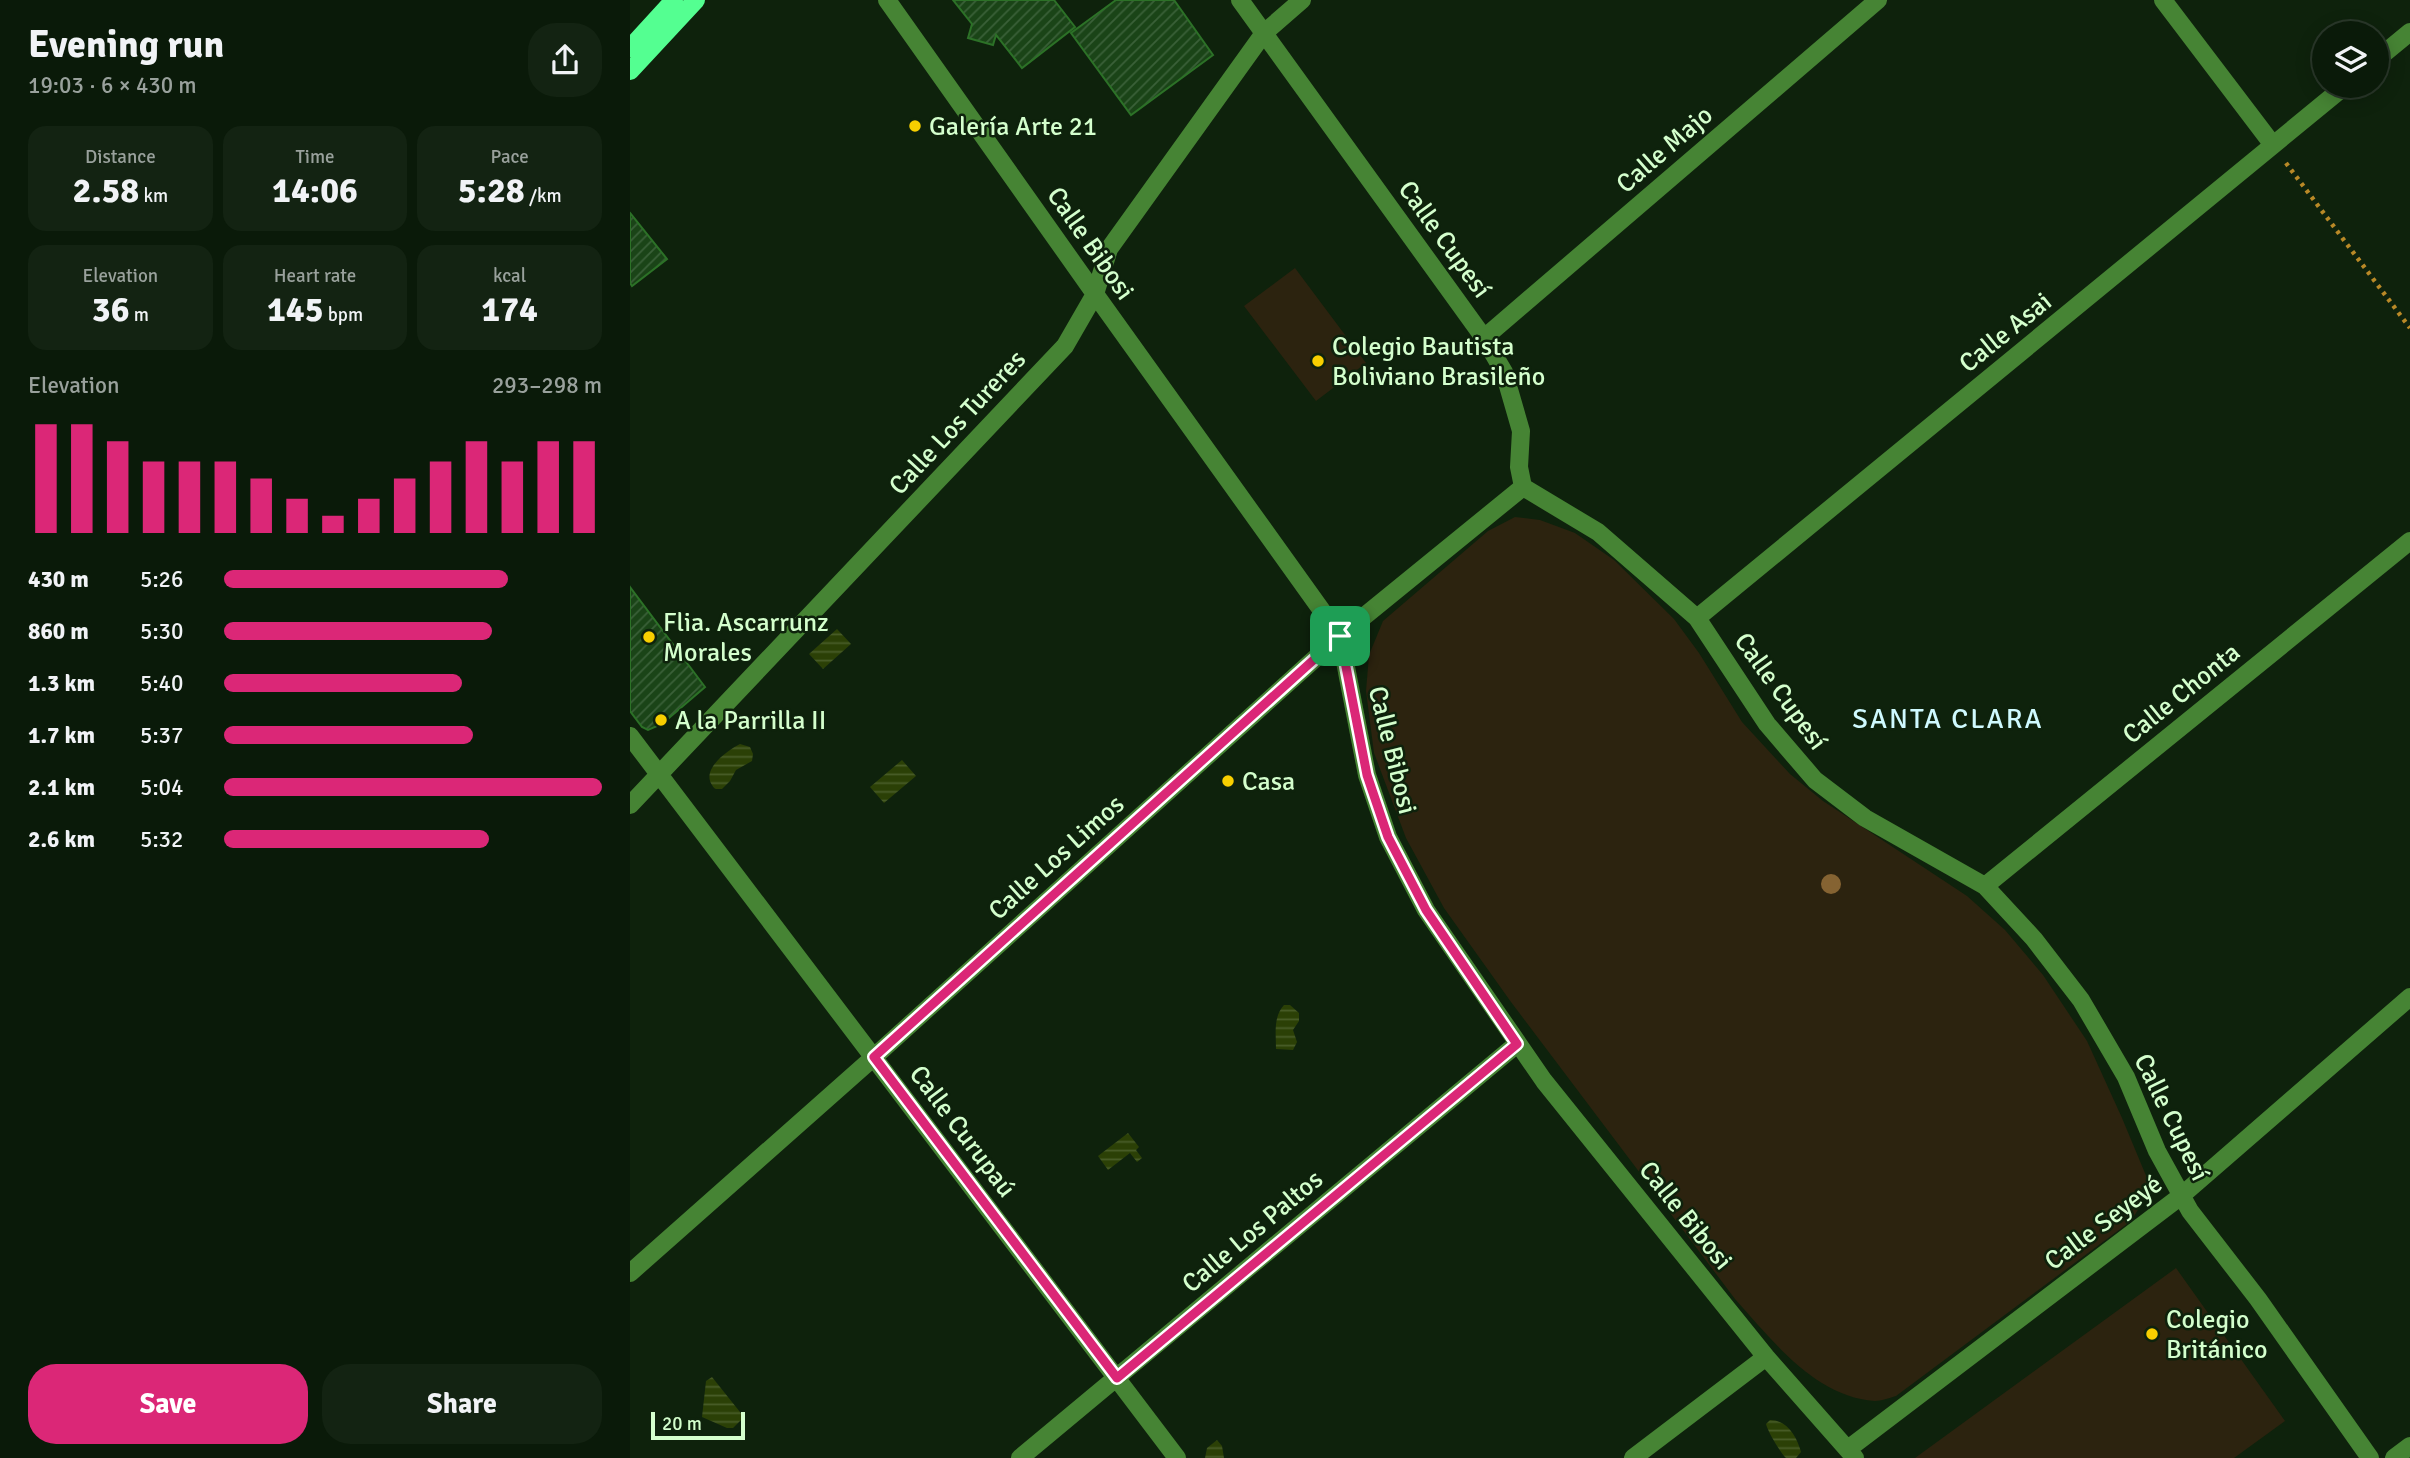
<!DOCTYPE html>
<meta charset="utf-8">
<style>
body{margin:0;font-family:Signika,sans-serif;background:#132312;color:#f1f3f6;height:100vh;display:flex;flex-direction:column;font-size:26px;white-space:nowrap}
*{box-sizing:border-box;margin:0}
p{font-size:23px;color:#99a19c}
.icon{flex:none;width:38px;height:38px;fill:none;stroke:currentColor;stroke-width:2;stroke-linecap:round;stroke-linejoin:round}
.map{position:relative;flex:1;overflow:hidden}
.side{display:flex;flex-direction:column;background:#0a1a09;width:630px}
.side>*{flex:none}
.buttons{position:absolute;left:1682px;top:21px;display:grid;gap:14px}
.buttons a{display:grid;place-items:center;width:77px;height:77px;border-radius:50%;background:#0a1a09;box-shadow:0 4px 18px #0003,0 0 0 2px #2a382a;font-size:35px}
.scale{position:absolute;left:21px;bottom:18px;width:94px;box-sizing:border-box;padding-left:7px;border:4px solid #d4ffcd;border-top:0;font-size:19px;line-height:24px;white-space:nowrap;color:#d4ffcd;-webkit-text-stroke:5px #0e220c;paint-order:stroke}
.pin{position:absolute;display:grid;place-items:center;width:60px;height:60px;color:#fff;margin:-30px;border-radius:14px;box-shadow:0 4px 10px #0006}
.round{display:grid;place-items:center;flex:none;width:74px;height:74px;border-radius:28px;background:#132312}
.summary{display:flex;align-items:center;justify-content:space-between;height:119px;padding:0 28px}
h1{font-size:38px;font-weight:700;line-height:52px}
.metrics{display:grid;grid-template-columns:repeat(3,1fr);gap:10px;height:119px;padding:7px 28px}
.metrics div{display:grid;align-content:center;border-radius:18px;background:#132312;text-align:center}
.metrics b{font-size:35px;font-weight:700}
.metrics small{font-size:19px;font-weight:400}
.metrics p{font-size:19px}
.chart{height:196px;padding:14px 28px}
.chart p{display:flex;justify-content:space-between}
.chart svg{width:100%;height:126px;margin-top:7px;stroke:#db2777;stroke-width:6}
.action{display:flex;gap:14px;margin-top:auto;padding:14px 28px}
.action a{flex:1;height:80px;border-radius:28px;background:#db2777;color:#fff;font-size:28px;font-weight:700;line-height:80px;text-align:center}
.action a+a{background:#132312;color:#f1f3f6}
ul{padding:0 28px;list-style:none;font-size:23px}
li{display:grid;grid-template-columns:112px 84px 1fr;align-items:center;height:52px}
li i{height:18px;border-radius:9px;background:#db2777}
main{display:flex;flex:1;min-height:0}
.map>svg:first-child{display:block}
</style>
<main>
<section class="side">
<div class="summary"><div><h1>Evening run</h1><p>19:03 · 6 × 430 m</p></div><a class="round"><svg class="icon" aria-label="share" viewBox="0 0 24 24"><path d="M12 15V3M7 8l5-5 5 5M5 13v7h14v-7"/></svg></a></div>
<div class="metrics">
<div><p>Distance</p><b>2.58<small> km</small></b></div>
<div><p>Time</p><b>14:06</b></div>
<div><p>Pace</p><b>5:28<small> /km</small></b></div>
</div>
<div class="metrics">
<div><p>Elevation</p><b>36<small> m</small></b></div>
<div><p>Heart rate</p><b>145<small> bpm</small></b></div>
<div><p>kcal</p><b>174</b></div>
</div>
<div class="chart"><p><span>Elevation</span>293–298 m</p>
<svg viewBox="0 0 160 44" preserveAspectRatio="none"><path d="M5 44V6M15 44V6M25 44V12M35 44V19M45 44V19M55 44V19M65 44V25M75 44V32M85 44V38M95 44V32M105 44V25M115 44V19M125 44V12M135 44V19M145 44V12M155 44V12"/></svg>
</div>
<ul>
<li><b>430 m</b>5:26<i style="width:75%"></i></li>
<li><b>860 m</b>5:30<i style="width:71%"></i></li>
<li><b>1.3 km</b>5:40<i style="width:63%"></i></li>
<li><b>1.7 km</b>5:37<i style="width:66%"></i></li>
<li><b>2.1 km</b>5:04<i style="width:100%"></i></li>
<li><b>2.6 km</b>5:32<i style="width:70%"></i></li>
</ul>
<div class="action"><a>Save</a><a>Share</a></div>
</section>
<div class="map">
<svg width="1780" height="1458" viewBox="0 0 1780 1458">
<defs>
<pattern id="water-rules" width="6" height="5" patternUnits="userSpaceOnUse" patternTransform="scale(1.75)"><rect width="6" height="5" fill="#2b4006"/><path d="M0 2.5h6" fill="none" stroke="#495d29"/></pattern>
<pattern id="building-hatch" width="6" height="6" patternUnits="userSpaceOnUse" patternTransform="scale(1.75)"><rect width="6" height="6" fill="#1a4417"/><path d="M-1 1l2-2M0 6l6-6M5 7l2-2" fill="none" stroke="#3a6038"/></pattern>
</defs>
<rect width="100%" height="100%" fill="#0e220c"/>
<!-- green -->
<path fill="#2c230f" d="M665 268 736 363 686 401 614 306Z
M885 517 910 520 945 533 984 560 1044 619 1069 653 1112 722 1160 774 1193 801 1337 896 1375 930 1413 975 1457 1041 1492 1118 1517 1178 1516 1197 1501 1221 1266 1396C1259 1398 1251 1401 1245 1401 1185 1397 1142 1340 1105 1299L881 1002 814 908 776 838 744 753 736 691 739 655 753 621 858 531Z
M1546 1268 1655 1421 1604 1458H1285Z"/>
<!-- water -->
<path fill="url(#water-rules)" d="M207 629 221 644 193 669 179 654Z
M110 744 120 747 123 754 122 761 106 770 100 781 92 789C86 789 85 790 82 785 71 769 98 750 110 744Z
M272 760 286 776 254 803 240 787Z
M654 1005H660L669 1013V1021L663 1030 667 1042 663 1050 646 1049C646 1034 643 1017 654 1005Z
M498 1133 509 1147 506 1150 512 1158 507 1162 500 1153 478 1170 468 1156Z
M82 1377 114 1417 103 1428H97L72 1417 76 1381Z
M1140 1420C1157 1420 1167 1437 1171 1452L1166 1458H1156C1150 1452 1138 1432 1136 1424Z
M587 1440 592 1446 594 1458H575L577 1448Z"/>
<!-- building -->
<path fill="url(#building-hatch)" stroke="#2c7127" stroke-width="2" d="M323 0H424L445 27 392 68 366 35 363 45 338 38 342 24Z
M486 0H544L583 55 501 115 441 33Z
M0 213 37 259 2 286 0 283Z
M0 587 75 687 32 724 18 730 12 727 0 711Z"/>
<g fill="none" stroke-linecap="round" stroke-linejoin="round">
<!-- path -->
<path stroke="#b98927" stroke-width="4.5" stroke-dasharray="3.5 5" stroke-linecap="butt" d="M1656 163 1780 328"/>
<!-- minor -->
<path stroke="#468434" stroke-width="18" d="M257 0 465 294 710 636 737 775 758 837 796 910 914 1081 1136 1357 1225 1458
M610 0 854 338 874 372 891 431 889 467 893 487 968 532 1067 618 1137 724 1185 780 1235 818 1355 886 1404 939 1451 1000 1496 1077 1527 1151 1560 1211 1628 1299 1740 1458
M1533 0 1643 145
M1746 60 1780 32
M854 338 1248 0
M1067 618 1715 86
M0 736 547 1458
M0 805 435 346 465 294 479 249 634 33 672 0
M1355 886 1780 541
M0 1273 244 1057 710 636 893 487
M1218 1449 1551 1196 1780 997
M390 1458 887 1044
M1003 1458 1136 1357
M1764 1458 1780 1446"/>
<!-- major -->
<path stroke="#54ff91" stroke-width="18" d="M0 48 44 0
M0 71 66 0"/>
</g>
<!-- trees -->
<circle fill="#856332" cx="1201" cy="884" r="10"/>
<g fill="none" stroke-linecap="round" stroke-linejoin="round">
<!-- route casing -->
<g stroke="#fff" stroke-width="14">
<path id="route" d="M710 636 737 775 758 837 796 910 887 1044 487 1378 244 1057Z"/>
</g>
<!-- route -->
<use href="#route" stroke="#db2777" stroke-width="9"/>
</g>
<!-- markers -->
<g fill="#f8cf00" stroke="#0e220c" stroke-width="2.5">
<circle cx="285" cy="126" r="7"/>
<circle cx="688" cy="361" r="7"/>
<circle cx="19" cy="637" r="7"/>
<circle cx="31" cy="720" r="7"/>
<circle cx="598" cy="781" r="7"/>
<circle cx="1522" cy="1334" r="7"/>
</g>
<g text-anchor="middle" stroke-width="5" stroke-linejoin="round" paint-order="stroke">
<!-- poi labels -->
<g font-size="26" fill="#d4ffcd" stroke="#0e220c" text-anchor="start">
<text x="299" y="135">Galería Arte 21</text>
<text x="702" y="355">Colegio Bautista<tspan x="702" dy="30">Boliviano Brasileño</tspan></text>
<text x="33" y="631">Flia. Ascarrunz<tspan x="33" dy="30">Morales</tspan></text>
<text x="45" y="729">A la Parrilla II</text>
<text x="612" y="790">Casa</text>
<text x="1536" y="1328">Colegio<tspan x="1536" dy="30">Británico</tspan></text>
</g>
<!-- street labels -->
<g font-size="26" fill="#d4ffcd" stroke="#0e220c">
<text transform="translate(1034 149) rotate(-41)" y="9">Calle Majo</text>
<text transform="translate(815 239) rotate(54)" y="9">Calle Cupesí</text>
<text transform="translate(461 243) rotate(55)" y="9">Calle Bibosi</text>
<text transform="translate(1375 332) rotate(-39)" y="9">Calle Asai</text>
<text transform="translate(327 422) rotate(-47)" y="9">Calle Los Tureres</text>
<text transform="translate(1151 691) rotate(54)" y="9">Calle Cupesí</text>
<text transform="translate(1551 693) rotate(-39)" y="9">Calle Chonta</text>
<text transform="translate(763 750) rotate(76)" y="9">Calle Bibosi</text>
<text transform="translate(426 857) rotate(-42)" y="9">Calle Los Limos</text>
<text transform="translate(1542 1117) rotate(64)" y="9">Calle Cupesí</text>
<text transform="translate(333 1131) rotate(53)" y="9">Calle Curupaú</text>
<text transform="translate(1056 1215) rotate(51)" y="9">Calle Bibosi</text>
<text transform="translate(1473 1222) rotate(-37)" y="9">Calle Seyeyé</text>
<text transform="translate(622 1231) rotate(-40)" y="9">Calle Los Paltos</text>
</g>
<!-- neighbourhood labels -->
<g font-size="28" letter-spacing="2" fill="#cffaff" stroke="#0e220c">
<text x="1318" y="728">SANTA CLARA</text>
</g>
</g>
</svg>
<div class="buttons">
<a><svg class="icon" aria-label="layers" viewBox="0 0 24 24"><path d="M12 4l9 5-9 5-9-5zM3 14l9 5 9-5"/></svg></a>
</div>
<div class="scale">20 m</div>
<div class="pin" style="left:710px;top:636px;background:#1e9e55"><svg class="icon" aria-label="arrive" viewBox="0 0 24 24"><path d="M6 21V4h12l-3 4 3 4H6"/></svg></div>
</div>
</main>
